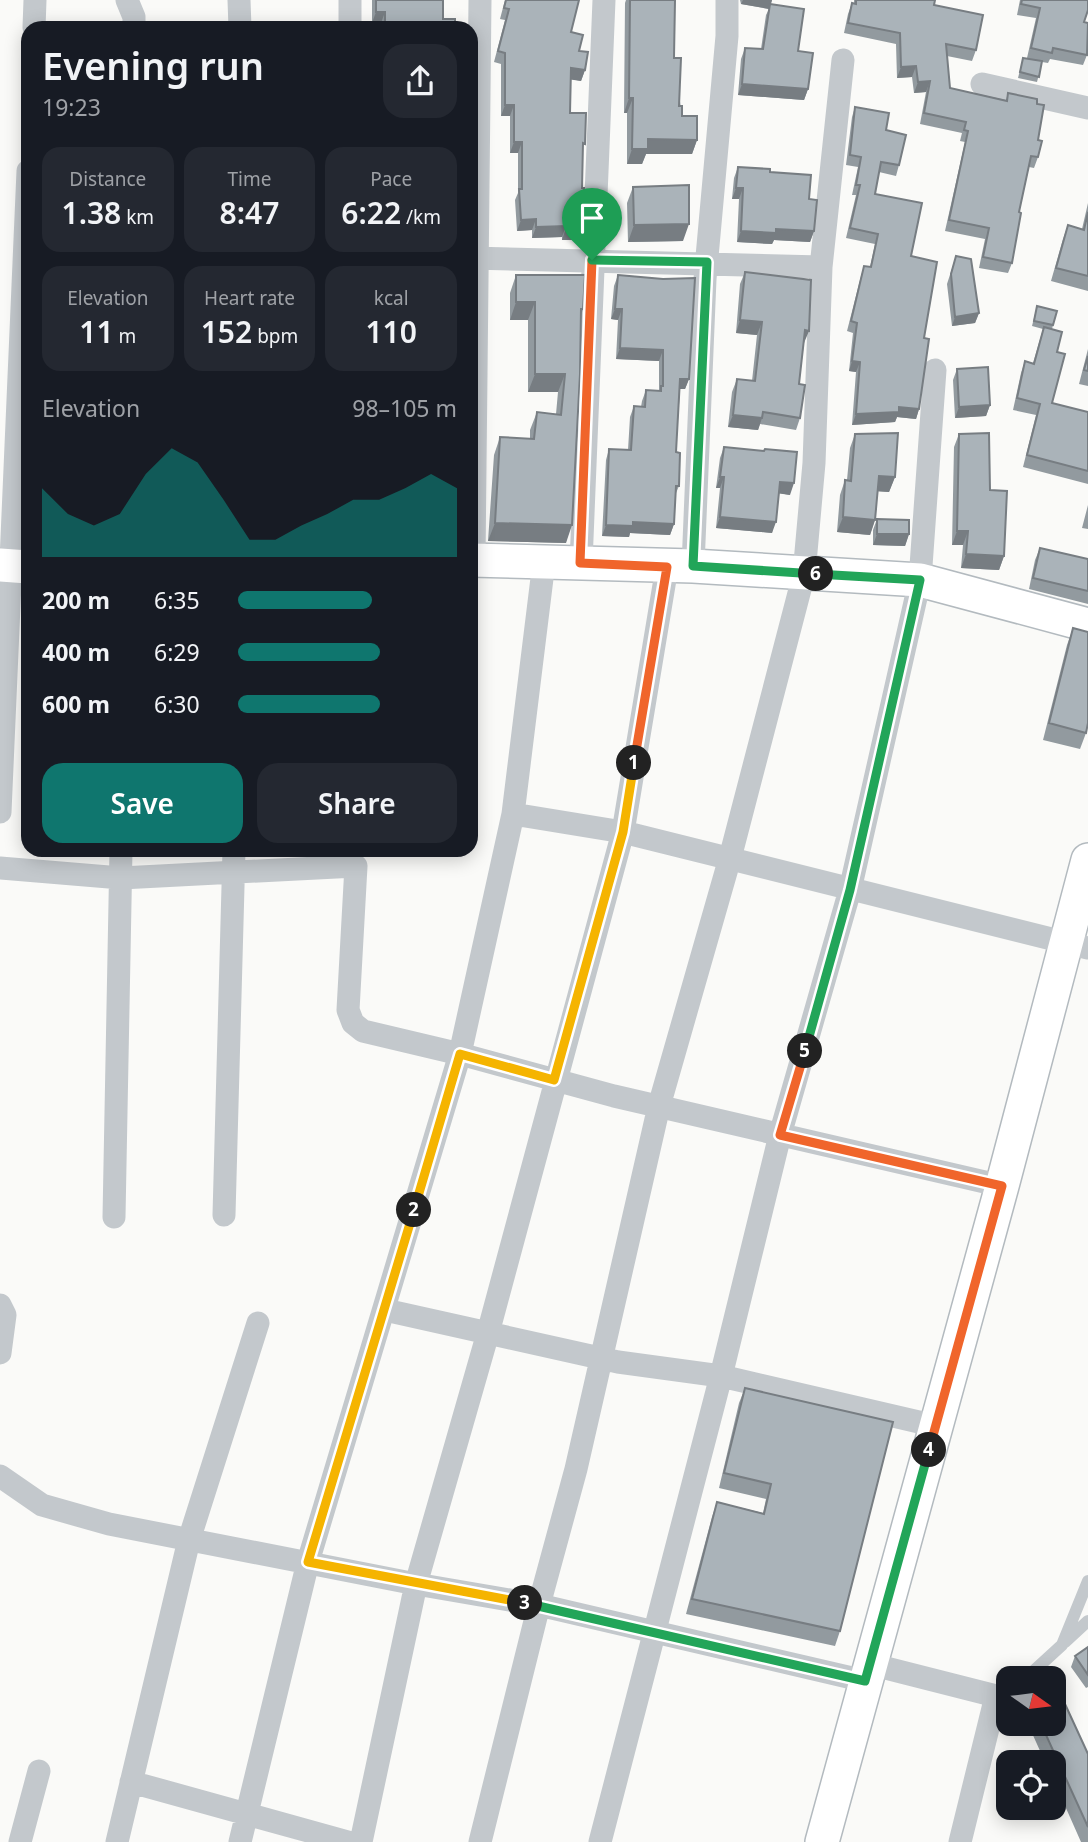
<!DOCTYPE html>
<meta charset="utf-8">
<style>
body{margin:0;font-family:"Noto Sans",sans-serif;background:#242831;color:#f1f3f6;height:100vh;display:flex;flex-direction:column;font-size:26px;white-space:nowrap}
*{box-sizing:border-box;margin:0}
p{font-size:23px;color:#9ea1a6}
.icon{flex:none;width:38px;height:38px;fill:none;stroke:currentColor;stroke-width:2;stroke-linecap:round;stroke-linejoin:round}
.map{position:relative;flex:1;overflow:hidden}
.panel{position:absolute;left:21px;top:21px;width:457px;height:836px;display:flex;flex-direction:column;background:#171b24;border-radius:21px;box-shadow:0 4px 18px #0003}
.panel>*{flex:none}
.needle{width:46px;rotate:104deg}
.controls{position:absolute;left:996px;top:1666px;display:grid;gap:14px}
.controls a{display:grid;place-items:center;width:70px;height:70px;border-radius:14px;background:#171b24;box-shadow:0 4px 18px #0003;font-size:35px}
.pin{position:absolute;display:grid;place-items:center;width:60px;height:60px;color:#fff;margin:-72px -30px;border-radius:50% 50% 50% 0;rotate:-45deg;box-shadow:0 0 7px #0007}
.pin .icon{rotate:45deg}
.km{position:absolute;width:35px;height:35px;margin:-18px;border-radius:50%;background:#222;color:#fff;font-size:19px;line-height:35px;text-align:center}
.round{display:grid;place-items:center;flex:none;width:74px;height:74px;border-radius:21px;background:#242831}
.head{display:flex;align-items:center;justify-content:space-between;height:119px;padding:0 21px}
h1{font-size:38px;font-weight:600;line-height:52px}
.figures{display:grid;grid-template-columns:repeat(3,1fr);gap:10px;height:119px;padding:7px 21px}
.figures div{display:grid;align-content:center;border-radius:18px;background:#242831;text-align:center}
.figures b{font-size:30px;font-weight:600}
.figures small{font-size:19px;font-weight:400}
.figures p{font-size:19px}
.chart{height:196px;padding:14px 21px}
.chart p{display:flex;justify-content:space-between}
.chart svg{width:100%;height:126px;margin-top:7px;fill:#0f766e;opacity:.7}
.primary-button{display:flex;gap:14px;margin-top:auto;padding:14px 21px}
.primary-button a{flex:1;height:80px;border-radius:21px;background:#0f766e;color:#fff;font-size:28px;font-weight:600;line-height:80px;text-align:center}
.primary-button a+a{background:#242831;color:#f1f3f6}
ul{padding:0 21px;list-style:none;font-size:23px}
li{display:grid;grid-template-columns:112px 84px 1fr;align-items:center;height:52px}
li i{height:18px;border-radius:9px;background:#0f766e}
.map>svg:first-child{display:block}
</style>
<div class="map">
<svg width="1088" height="1842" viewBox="0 0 1088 1842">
<rect width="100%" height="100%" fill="#fafaf8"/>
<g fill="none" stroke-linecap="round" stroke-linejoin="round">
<!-- secondary casing -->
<g stroke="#b3babf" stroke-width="36">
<path id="secondary" d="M471 560 693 566 920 580 1088 625
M0 565 28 567
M822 1842 1002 1186 1088 860"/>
</g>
<!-- lane -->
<path stroke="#c3c8cc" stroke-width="12" d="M1065 1642 1088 1621
M1026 1678 1062 1645 1088 1581"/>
<!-- street -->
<path stroke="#c3c8cc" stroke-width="23" d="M127 0 134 17V28
M239 0 240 28
M350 0V28
M34 28 35 0
M982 84 1088 108
M471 258 821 267
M474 560 480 0
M581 563 604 0
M693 566 705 279 727 36V0
M667 567 623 832 1088 948
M0 812 28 171
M0 868 121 878 356 866 348 1010 353 1023 363 1031 460 1054 614 1096 1002 1186
M224 1215 234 850
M114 1217 121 850
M0 1305 5 1315 0 1353
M385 1310 618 1362 721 1376 936 1426
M0 1476 42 1505 109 1524 416 1584 539 1605 865 1681
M870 1664 996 1696 960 1842
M131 1782 348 1842
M20 1842 39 1771
M117 1842 189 1540 258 1323
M240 1842 308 1562 460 1054 513 814 544 562
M361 1842 416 1584 488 1333 623 832 513 814
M480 1842 539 1605 576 1469 659 1106 730 858 804 574 814 463 821 267 843 60
M600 1842 721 1376 780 1135 850 890 920 580 935 370"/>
<!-- secondary -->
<use href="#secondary" stroke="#fff" stroke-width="33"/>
</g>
<!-- wall -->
<path fill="#929a9f" d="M372 0H443V19L455 28H381V23H372Z
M505 0H579L571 32 579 51 585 70 581 81 571 79 570 113 583 152 577 240H562V237L532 238V230L517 231 515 200 518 193V153H510V116H501V64L494 62 505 20 500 19Z
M626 0H675L674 58 682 116 697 140 692 154H646L642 164H627V113H624L625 3Z
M740 0H772L771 4 798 51 808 89 804 100 738 95 741 59 745 48 761 49 766 15 769 9 741 4Z
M854 0H935L934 5 976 50 972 61 947 56 950 88 1006 100 1008 93 1037 104 1038 157 1034 168 1029 167 1019 212 1012 263 1008 273 979 268 985 239 945 231 965 142 960 141 962 133 920 124 926 92 914 93 912 77 897 78 896 44 844 33 848 14 852 3 854 4Z
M1020 0H1088L1084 22 1087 55 1083 65 1050 59 1048 63 1042 62 1037 82 1018 78 1023 58H1027L1036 18 1017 15Z
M855 107 886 130 899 165 896 176 879 172 875 194 911 256 924 338 919 409 916 419 897 417 895 422 852 425 856 372 849 371 853 333 847 331 861 276 864 266 870 267 875 244 846 238 856 195H852L858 167 846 165 852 117Z
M738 167 770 172 809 199 814 231 810 242 774 240 772 244 737 242 739 199H732L734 178Z
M633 187 683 241 628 242 627 203Z
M1088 203V291L1051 281 1063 239 1068 225 1082 229Z
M956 256 979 313 975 323 952 326 947 284Z
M745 272 804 343 799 384 800 418 796 430 760 424 758 430 728 427 732 392 737 379 752 381 757 335 736 333 740 284Z
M516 275 583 309 581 315 566 543 488 541 494 455 500 437 530 439V430L537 412 556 414 558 392H528V320H510V293Z
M618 275 689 379 685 389H680L676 452 679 486 676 493 674 524 670 535 630 533 629 537 602 536 606 460 609 449 628 450 630 417 634 406 641 407 642 401 646 390 659 391V361L616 359 618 320 611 319 614 286Z
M1037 306 1057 311 1052 329 1057 352 1052 403 1088 412V484L1023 467 1036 415 1013 410 1021 373 1025 361 1033 363 1043 329 1032 326Z
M1088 349V386L1079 384Z
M957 369 990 405 986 416 955 418 953 380Z
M855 434 895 477 889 492 877 491 875 520 870 535 837 532 840 495 845 480H847L850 448Z
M959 434 990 490 1004 556 999 570 961 568 963 545H952L954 447Z
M724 447 764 451 765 449 790 495 779 493 772 533 716 528 720 488H716L720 458Z
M1088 505V529L1082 528Z
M877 519 909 534 905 546 873 545V530Z
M1040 548 1088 559V604L1029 589 1035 560Z
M1073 628 1086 733 1080 749 1043 740 1067 645Z
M745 1388 840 1631 835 1646 686 1614 712 1517 717 1502 763 1513 766 1499 719 1488 739 1403Z
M1088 1647V1687L1086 1688 1071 1667 1075 1656Z
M1035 1724H1054L1088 1754V1842H1081L1054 1781V1762H1045L1032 1733Z"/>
<!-- shaded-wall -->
<path fill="#777d82" d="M743 0H772L769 9 741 4Z
M376 12H385L381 23H372Z
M916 66 912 77 897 78 901 67Z
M571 68 585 70 581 81 567 79Z
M930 81 926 92 914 93 918 82Z
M742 84 808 89 804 100 738 95Z
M629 98H633L627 113H624Z
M505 105H514L510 116H501Z
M648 139 697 140 692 154H646L642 164H627L632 149Z
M514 142H522L518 153H510Z
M736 188H743L739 199H732Z
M536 219 532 230 517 231 521 220Z
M689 224 683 241 628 242 634 225Z
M566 226 562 237 532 238 536 227Z
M566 228 581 229 577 240H562Z
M776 229 814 231 810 242 774 240 772 244 737 242 741 231Z
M516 302H535L528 320H510Z
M615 309H622L618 320 611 319Z
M979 313 975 323 952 326 955 317Z
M740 320 762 322 757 335 736 333Z
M805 330 809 331 804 343Z
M620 348 663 350 659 361 616 359Z
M852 361 860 362 856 372 849 371Z
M535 374H565L558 392H528Z
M680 379H689L685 389H676Z
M990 405 986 416 955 418 959 407Z
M899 407 919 409 916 419 897 417 895 422 852 425 856 414Z
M733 415 762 418 758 430 728 427Z
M879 476 895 477 889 492 873 491Z
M720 477H724L720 488H716Z
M780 482 794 483 790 495 776 493Z
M720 517 776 522 772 533 716 528Z
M843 517 875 520 870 535 837 532Z
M633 522 674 524 670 535 630 533 629 537 602 536 606 525Z
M495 523 572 525 566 543 488 541Z
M957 531H968L963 545H952Z
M877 534H909L905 546 873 545Z
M966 554 1004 556 999 570 961 568Z"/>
<!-- building -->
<path fill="#aab3b9" stroke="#777d82" stroke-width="2" d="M376 0H443V19H455V28H385V12H376Z
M506 0H579L571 32 583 35 579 51 588 52 585 70 571 68 570 113H586L585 144 583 143 582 188H584L581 229 566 228V226L536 227V219L521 220 519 189H522V142H514V105H505V53L498 51 509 9 504 8Z
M630 0H675L674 58H681L679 106H682V116H697V140L648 139V149H632L633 98H629Z
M856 0H935L934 5 983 15 976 50 946 44 950 88 1007 101 1008 93 1037 99V104L1044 105 1038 140 1042 141 1038 157 1031 156 1019 212 1021 213 1012 263 983 257 989 228 949 220 968 131 964 130 966 122 924 113 930 81 918 82 916 66 901 67 900 33 848 23 852 3 856 4Z
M1022 0H1088V10L1084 22 1088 23 1087 55 1053 48 1052 53 1031 48 1040 8 1021 4Z
M770 4 804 9 798 51 813 53 808 89 742 84 745 48 763 49Z
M1023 58 1042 61 1039 77 1020 72Z
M855 107 889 113 886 130 906 135 899 165 881 162 875 194 922 203 911 256 937 262 924 338 929 339 919 409 899 407V412L856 414 860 362 852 361 857 323 851 321 864 266 871 267 878 234 850 228 860 185H856L861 157 850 155Z
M738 167 770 169V172L811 175 809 199 817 200 814 231 776 229V233L741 231 743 188H736Z
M689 185V224L634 225 633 187Z
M1088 212V276L1056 268 1068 225 1084 230Z
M956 256 971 259 979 313 955 317 951 274Z
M745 272 811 280 809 331 805 330 799 384 805 385 800 418 763 412 762 418 733 415 737 379 755 381 762 322 740 320Z
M516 275H585L583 309H581L580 374 572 525 495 523 500 437 534 439 537 412 561 415 565 374H535V302H516Z
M618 275 663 279 695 278 689 379H680L676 452 680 453 679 486H676L674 524 633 522V526L606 525 609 449 631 450 634 406 645 407 646 390 661 391V386H663V350L620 348 622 309H615Z
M1037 306 1057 311 1053 325 1034 321Z
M1044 327 1062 332 1057 352 1065 354 1052 403 1088 412V471L1027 455 1040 404 1017 398 1025 361 1034 364Z
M1088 356V371L1084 370Z
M988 367 990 405 959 407 957 369Z
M898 433 895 477 879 476 875 520 843 517 845 480 851 481 855 434Z
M989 433 990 490 1007 491 1004 556 966 554 968 531H957L959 434Z
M724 447 764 451 765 449 797 452 794 483 780 482 776 522 720 517 724 477H720Z
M877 519 909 520V534H877Z
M1040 548 1088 559V591L1033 578Z
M1073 628 1088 632V723L1086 733 1049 723Z
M745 1388 893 1422 840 1631 692 1599 717 1502 764 1514 771 1484 724 1473Z
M1088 1647V1675L1075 1656Z
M1065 1704 1088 1754V1827L1041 1724H1054V1709Z"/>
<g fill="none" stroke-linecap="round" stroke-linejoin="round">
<!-- split-1 casing -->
<g stroke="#fff" stroke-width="14">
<path id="split-1" d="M592 260 580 563 667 567 634 763"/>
</g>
<!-- split-2 casing -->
<g stroke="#fff" stroke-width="14">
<path id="split-2" d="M414 1210 460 1054 554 1080 623 832 634 763"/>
</g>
<!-- split-3 casing -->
<g stroke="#fff" stroke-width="14">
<path id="split-3" d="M414 1210 308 1562 525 1603"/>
</g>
<!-- split-4 casing -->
<g stroke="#fff" stroke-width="14">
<path id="split-4" d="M525 1603 865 1681 929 1450"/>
</g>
<!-- split-5 casing -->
<g stroke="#fff" stroke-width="14">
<path id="split-5" d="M805 1051 780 1135 1002 1186 929 1450"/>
</g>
<!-- split-6 casing -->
<g stroke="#fff" stroke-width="14">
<path id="split-6" d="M805 1051 850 890 920 580 816 574"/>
</g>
<!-- split-7 casing -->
<g stroke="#fff" stroke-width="14">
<path id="split-7" d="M592 260 707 262 693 566 816 574"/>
</g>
<!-- split-1 -->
<use href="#split-1" stroke="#f0652b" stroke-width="9"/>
<!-- split-2 -->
<use href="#split-2" stroke="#f5b400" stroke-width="9"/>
<!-- split-3 -->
<use href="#split-3" stroke="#f5b400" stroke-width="9"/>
<!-- split-4 -->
<use href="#split-4" stroke="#22a559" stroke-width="9"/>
<!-- split-5 -->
<use href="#split-5" stroke="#f0652b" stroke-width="9"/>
<!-- split-6 -->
<use href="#split-6" stroke="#22a559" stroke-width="9"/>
<!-- split-7 -->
<use href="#split-7" stroke="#22a559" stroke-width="9"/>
</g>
</svg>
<div class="controls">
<a><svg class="needle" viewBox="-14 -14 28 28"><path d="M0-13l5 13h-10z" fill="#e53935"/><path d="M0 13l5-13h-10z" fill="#9ea1a6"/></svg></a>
<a><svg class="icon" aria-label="locate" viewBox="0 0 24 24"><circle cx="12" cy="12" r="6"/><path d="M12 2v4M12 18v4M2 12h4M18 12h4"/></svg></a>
</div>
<div class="pin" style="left:592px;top:260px;background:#1e9e55"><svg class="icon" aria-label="arrive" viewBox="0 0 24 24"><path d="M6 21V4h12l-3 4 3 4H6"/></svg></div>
<b class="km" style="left:634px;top:763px">1</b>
<b class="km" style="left:414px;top:1210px">2</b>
<b class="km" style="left:525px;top:1603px">3</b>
<b class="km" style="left:929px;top:1450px">4</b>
<b class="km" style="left:805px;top:1051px">5</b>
<b class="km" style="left:816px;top:574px">6</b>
<section class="panel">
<div class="head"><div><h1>Evening run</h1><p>19:23</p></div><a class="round"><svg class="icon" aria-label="share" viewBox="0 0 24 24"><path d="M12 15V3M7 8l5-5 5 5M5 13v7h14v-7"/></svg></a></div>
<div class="figures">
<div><p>Distance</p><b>1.38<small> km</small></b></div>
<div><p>Time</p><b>8:47</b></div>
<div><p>Pace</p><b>6:22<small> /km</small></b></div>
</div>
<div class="figures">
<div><p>Elevation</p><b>11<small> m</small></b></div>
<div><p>Heart rate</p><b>152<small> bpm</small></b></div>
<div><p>kcal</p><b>110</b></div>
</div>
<div class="chart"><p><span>Elevation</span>98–105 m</p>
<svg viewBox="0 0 160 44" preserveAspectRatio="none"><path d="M0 44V20L10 29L20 33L30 29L40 15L50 6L60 11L70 24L80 38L90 38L100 33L110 29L120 24L130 24L140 20L150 15L160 20V44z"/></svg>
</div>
<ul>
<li><b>200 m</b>6:35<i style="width:61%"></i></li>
<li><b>400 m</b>6:29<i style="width:65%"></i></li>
<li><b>600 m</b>6:30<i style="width:65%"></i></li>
</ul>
<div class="primary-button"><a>Save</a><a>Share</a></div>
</section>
</div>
